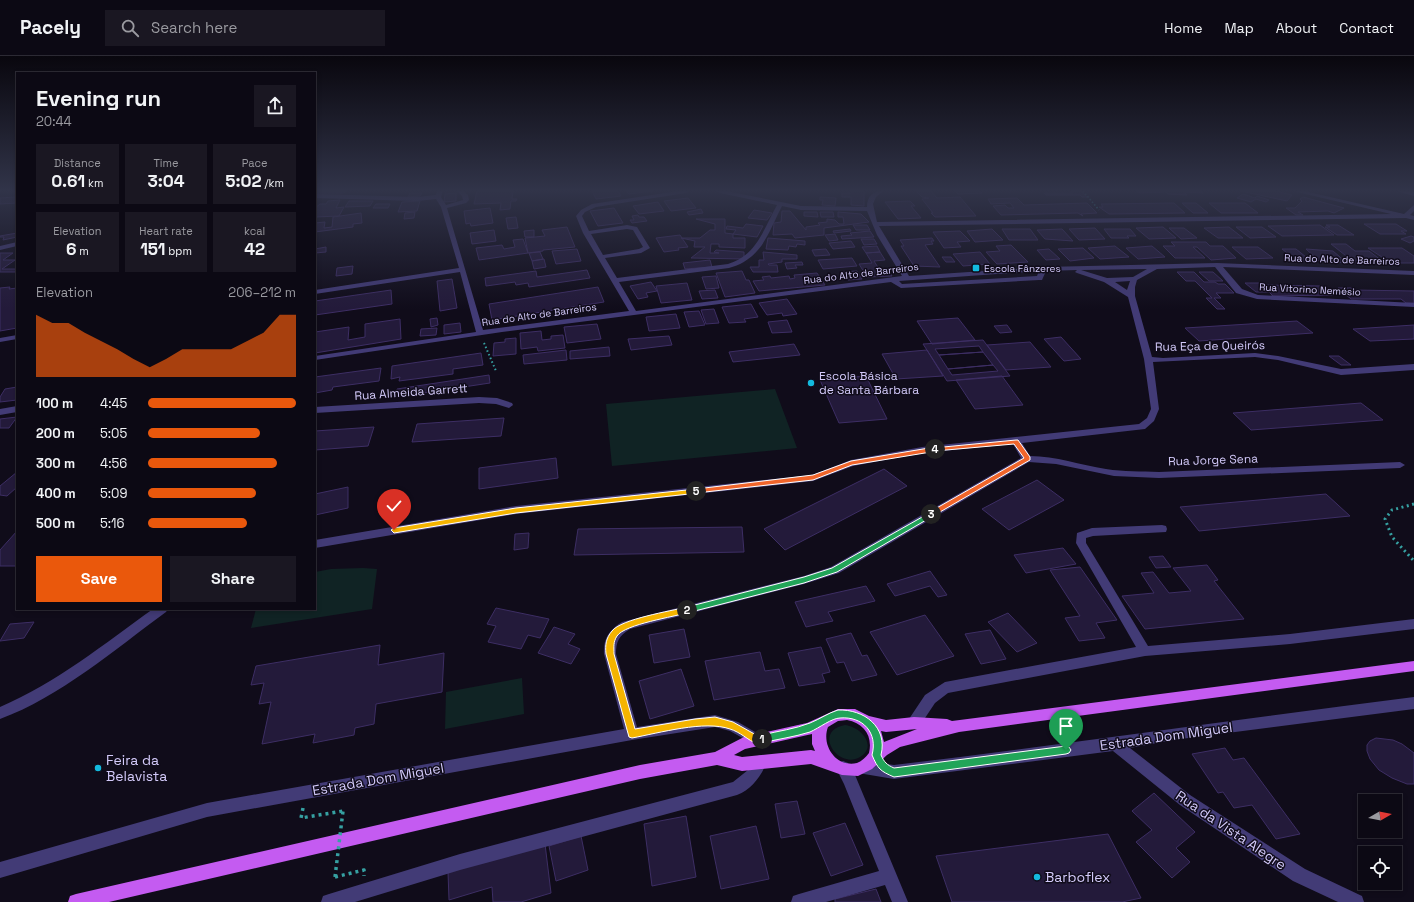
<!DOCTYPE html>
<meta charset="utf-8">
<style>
body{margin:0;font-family:"Space Grotesk",sans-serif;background:#1a1722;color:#f1f3f6;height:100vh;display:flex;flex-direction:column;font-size:15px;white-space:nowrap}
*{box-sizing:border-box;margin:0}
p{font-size:13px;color:#9a9aa0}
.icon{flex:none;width:22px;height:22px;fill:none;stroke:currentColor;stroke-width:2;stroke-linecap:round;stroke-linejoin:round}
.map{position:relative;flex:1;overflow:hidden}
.sheet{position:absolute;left:16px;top:16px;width:300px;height:538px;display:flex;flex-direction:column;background:#0c0914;border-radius:0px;box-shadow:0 2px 6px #0003,0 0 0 1px #2c2a34}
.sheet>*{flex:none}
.needle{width:26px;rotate:81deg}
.buttons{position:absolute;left:1358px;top:738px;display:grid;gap:8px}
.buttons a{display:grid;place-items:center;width:44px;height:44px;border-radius:0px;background:#0c0914;box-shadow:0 2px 6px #0003,0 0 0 1px #2c2a34;font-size:20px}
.pin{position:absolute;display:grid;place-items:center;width:34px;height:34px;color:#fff;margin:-41px -17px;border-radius:50% 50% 50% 0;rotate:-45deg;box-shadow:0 0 4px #0007}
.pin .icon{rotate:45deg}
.km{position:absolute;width:20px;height:20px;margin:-10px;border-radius:50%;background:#222;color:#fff;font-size:11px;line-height:20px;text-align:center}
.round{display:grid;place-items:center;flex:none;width:42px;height:42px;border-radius:0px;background:#1a1722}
.summary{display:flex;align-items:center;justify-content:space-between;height:68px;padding:0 20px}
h1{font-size:22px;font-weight:700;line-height:30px}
.stats{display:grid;grid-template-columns:repeat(3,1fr);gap:6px;height:68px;padding:4px 20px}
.stats div{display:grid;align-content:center;border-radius:0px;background:#1a1722;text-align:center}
.stats b{font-size:17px;font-weight:700}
.stats small{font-size:11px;font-weight:400}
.stats p{font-size:11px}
.chart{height:112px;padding:8px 20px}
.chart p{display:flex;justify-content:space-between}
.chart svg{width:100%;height:72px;margin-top:4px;fill:#ea580c;opacity:.7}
.button{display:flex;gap:8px;margin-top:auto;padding:8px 20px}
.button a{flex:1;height:46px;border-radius:0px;background:#ea580c;color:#fff;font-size:16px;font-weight:700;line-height:46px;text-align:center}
.button a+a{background:#1a1722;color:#f1f3f6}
ul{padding:0 20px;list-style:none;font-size:13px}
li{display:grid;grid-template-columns:64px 48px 1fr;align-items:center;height:30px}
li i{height:10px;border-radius:5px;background:#ea580c}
header{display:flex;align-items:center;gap:24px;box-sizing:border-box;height:56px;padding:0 20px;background:#0c0914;border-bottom:1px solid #2c2a34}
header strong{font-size:19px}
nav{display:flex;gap:22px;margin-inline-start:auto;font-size:14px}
.search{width:280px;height:36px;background:#1a1722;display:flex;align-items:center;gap:10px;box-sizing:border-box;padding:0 14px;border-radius:0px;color:#9a9aa0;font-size:15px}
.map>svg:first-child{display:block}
</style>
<header>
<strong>Pacely</strong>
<div class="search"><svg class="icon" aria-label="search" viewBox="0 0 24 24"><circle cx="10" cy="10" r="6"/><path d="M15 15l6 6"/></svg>Search here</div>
<nav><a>Home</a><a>Map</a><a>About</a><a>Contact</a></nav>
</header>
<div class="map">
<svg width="1414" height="846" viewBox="0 0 1414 846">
<rect width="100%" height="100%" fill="#100c1a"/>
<!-- green -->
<path fill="#102324" d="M775 333 797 392 612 410 606 348Z
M363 512 377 513 372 553 251 572 256 553H315V516L331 513Z
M522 622 524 658 445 673 446 636Z
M845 669C861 671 878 690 860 701 838 714 812 675 845 669Z"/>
<!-- building -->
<path fill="#231a3a" stroke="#3d2e64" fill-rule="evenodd" d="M315 135H346L344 137H315Z
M477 135H513L512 143H517L516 145H511L510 153 500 154 501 147 474 148Z
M592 135H618L621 140 596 143Z
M626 135H652L629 138Z
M852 135H864V150L851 149V141H842V137H852Z
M916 135H931L937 142 960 141 976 160 935 161 931 157H933L922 143 929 142 922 141Z
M955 135H979L982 137 958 138Z
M1071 135H1081L1087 141H1082L1080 139H1046L1044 137H1073Z
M1136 135H1199L1203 137 1184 136 1187 139 1168 138 1166 136 1140 137Z
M1241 135H1275L1292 139 1287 145Z
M410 137H422L420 140 408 141Z
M456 137V145L444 146 445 138Z
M1243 138 1255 142 1257 140 1269 144 1266 146 1256 143 1251 146 1237 142Z
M15 141 17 140V147L0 148V142Z
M820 141 836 142 835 150 822 149 823 144H820Z
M1303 141 1344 152 1334 157 1328 155 1298 156 1303 159H1296L1286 152H1295L1302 145 1300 143Z
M688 142 696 152 671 155 664 145Z
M1017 142 1024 149 1087 147 1097 157 1081 158 1083 160 1078 157 1001 159 993 150 1005 149 1008 152H1014L1010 147 991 148 988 143Z
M340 144 336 152 344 151 339 160 315 161V152L320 148H326L328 145Z
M349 145H373L370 150 345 151Z
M420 145 417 155 398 156 402 146Z
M910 145 915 150H911L921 162 898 163 885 146Z
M658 146 664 155 639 158 633 150Z
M1174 147 1185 157 1109 158 1099 151H1103L1101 148Z
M1182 147H1196L1208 157H1193Z
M1209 147H1245L1258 157H1221Z
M376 148H390L388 152H373Z
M490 152 493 167 471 170 470 167 466 168 464 155Z
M614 152 623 167 598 170 590 155Z
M701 153 703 157 689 159 687 156Z
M754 154 772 157 767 164 748 162Z
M782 155H790L806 174V171L820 169 818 167 827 166V163L835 164 839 168H844L843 161H838V156L861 158 869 166 824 172V179L795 182 792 178 773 179 774 167 781 166Z
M415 156 414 162 404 163 405 157Z
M804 156H817L818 161 804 160Z
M820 156H833L834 161H821Z
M361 157 362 167 353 168V171L315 176V167L325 166 324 172 332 171 333 161Z
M638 159 639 161H644L647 165 632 167 630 164H634L632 160Z
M516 161 518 172 508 173 506 162Z
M696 163H725V177L733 178V182H745V192L719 191V188H711L710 197H719L714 196 716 194 744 196V203L691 202 705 191H694L695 185 681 182H700L710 174H715V168Z
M746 168 763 170 757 181 733 178 736 174 726 173 727 170 743 172Z
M1364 168H1396L1407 175H1401L1406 178H1380Z
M853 169H867L870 174H856Z
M1320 169 1334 179 1282 180 1268 170Z
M1326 169H1338L1354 179H1337L1325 171H1330Z
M567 171 575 191 543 194V195L528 197 525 182 545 180 542 174Z
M1163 171 1176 182 1149 183 1136 172Z
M1229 171 1243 182H1218L1204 172Z
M1236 171H1262L1276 181 1250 182Z
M1095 172 1105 183 1079 184 1069 173Z
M1169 172H1184L1197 182 1181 183Z
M850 173 851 175 834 177 833 175Z
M992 173 1003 184 975 186 967 175Z
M1002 173H1030L1038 184H1009Z
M1062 173 1073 185 1045 183 1037 174Z
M1104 173H1130L1136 180H1127L1129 182H1111Z
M494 174 496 185 472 188 470 177Z
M534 174V181H525L524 175Z
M870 175 874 181 842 183 841 180 852 179 850 177Z
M960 175 970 185 957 186 961 191 944 192 933 176Z
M17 177V181L3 184 4 181H0V180Z
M835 178 838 184 829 185 825 179Z
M680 179 688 191 678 192 679 194 664 196 656 182Z
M1411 180 1414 181V185L1410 187 1401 183Z
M768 182 805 185V189L797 188 796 191 789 190 788 194 766 193Z
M932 182 934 185H931L933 188 925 189 940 211 914 210 901 190H904L900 184Z
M523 183 528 197 479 204 476 192 502 189 504 193 515 191 513 184Z
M861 183H874L877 188 864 189Z
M851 185 855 191 833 193 829 187Z
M1171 186H1206L1210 190H1223L1236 202 1211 204 1197 191H1193L1205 202H1175L1163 190H1175Z
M1331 188H1346L1355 195H1369L1386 208 1355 207Z
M1011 189 1028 206 997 208 986 196 1000 195 996 190Z
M877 190 880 196 866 197 862 191Z
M1115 190 1129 201 1100 203 1088 192Z
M1152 190 1165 201 1138 203 1126 192Z
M326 191V196L315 197V193Z
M1232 191H1258L1273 202 1246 203Z
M1083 192 1094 202 1070 205 1058 193Z
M1368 192H1402L1414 200V207H1391Z
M577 193 581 205 556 208 552 195Z
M826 193 830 199 815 200 812 194Z
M1049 193 1060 203 1046 204 1037 194Z
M1282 193H1296L1311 205H1297Z
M1306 193 1333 195 1347 207 1319 205Z
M540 196 543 203 532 205 529 197Z
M763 196 797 199V203H782V206L768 208 769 209H777L778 216H753L750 211H759V204H764Z
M880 196 885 204 874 205 879 213H888L892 220 867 221 859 208 872 207 866 197Z
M980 196 990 208 963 210 953 198Z
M0 197H13L3 204H15L2 213H17V216H0Z
M942 201H951L955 206H946Z
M852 202 857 210 823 213 818 204Z
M544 203 546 211 534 213 532 205Z
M710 204 712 211 685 213 683 207Z
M802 206 803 209H795L797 212 787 213 785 207Z
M353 210 352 218 336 220 337 212Z
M587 214 590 222 529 231 528 227 516 229 515 226 486 230 485 222 536 215 537 221Z
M742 215 746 224H749L755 237 725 241 716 217Z
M857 215 862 223 848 224 842 216Z
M1177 216H1194L1204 226H1215L1218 228H1225L1234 237H1216L1221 242H1214L1225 253H1217L1206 242H1212L1195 225H1186Z
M1199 216H1213L1223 225H1209Z
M817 217 825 229 759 235 753 225 764 224 762 221 770 220 771 222 789 220 790 223 795 222 794 219Z
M716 220 719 232 706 233 702 221Z
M452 223 457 252 440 255 437 225Z
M651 226 657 235 646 237 648 241 638 243 630 230Z
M687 227 692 244 661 247 656 230Z
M1245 227H1259L1262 229 1323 230 1334 239 1273 240 1269 236H1256Z
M10 231 9 233 17 232V272L0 275V232Z
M598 231 604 246 492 264 489 248Z
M1338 232H1351L1354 234 1414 235V247H1406L1401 243H1351Z
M391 234 392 248 315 259V245Z
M715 234 718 242 702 243 699 235Z
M787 243 797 258 783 260 782 257 767 259 759 247Z
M751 248 758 261 744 263 746 266 729 267 722 251Z
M714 253 719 267 706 268 701 254Z
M699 255 705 269 689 271 684 256Z
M676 258 680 272 649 275 646 261Z
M437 262 438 269 431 271 430 263Z
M958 262 975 284 932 288 917 265Z
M400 263 401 283 315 297V276L349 271 348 284 365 281V268Z
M787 264 792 276 772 277 768 266Z
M1297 265 1313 277 1199 285 1185 272Z
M460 267 461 276 444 278V269Z
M597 268 601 283 567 287 564 271Z
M1007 269 1012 276 1000 277 994 270Z
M1414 269V283L1370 285 1353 273Z
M437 272 436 279 420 280 421 273Z
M541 275 542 284 551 283V280L563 279 565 292 538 295 537 291 521 293 520 277Z
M669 280 672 289 631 294 628 283Z
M1061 281 1081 303 1064 305 1044 283Z
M516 282V298L493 300 494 287 505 286V283Z
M983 284 1010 320 947 325 923 288ZM979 290 983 296 939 299 935 293ZM993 309 998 315 952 319 948 313Z
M1030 286 1051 311 1006 314 987 289Z
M794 288 800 299 733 306 729 296Z
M609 291 610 300 570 303V295Z
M566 294 567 304 524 308 523 299Z
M927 294 943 320 896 323 882 298Z
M983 296 993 309 948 313 939 299Z
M481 297 483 309 453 313V318L399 325 400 321 391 323 392 310Z
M1329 300H1339L1351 309H1341Z
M381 312 379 325 333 331 332 334 315 337V321Z
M489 319 490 327 397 341V333Z
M866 320 887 363 839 367 820 324Z
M1002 320 1023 349 975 353 956 324Z
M17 331V344L0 346V341L5 333Z
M1361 347 1383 364 1251 374 1233 357Z
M17 361 9 372H0V363Z
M504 362 501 380 412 386 417 368Z
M374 371 368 390 315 394V375Z
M556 402 558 422 479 433V412Z
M884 413 907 430 785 494 764 473Z
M17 416V431L7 440 0 439V430Z
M1037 424 1064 444 1009 474 982 453Z
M348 431V452L315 459V438Z
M1326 438 1350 460 1199 475 1180 451Z
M742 471 744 496 574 499 578 473Z
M17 475V510H0V494Z
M529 477 528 492 514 494 515 478Z
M1063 492 1076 508 1026 517 1014 499Z
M1163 500 1171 511 1156 512 1149 501Z
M1207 509 1218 524 1214 525 1244 563 1145 573 1122 540 1154 537 1141 517 1153 516 1169 537 1191 535 1173 512Z
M1080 511 1117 564 1096 567 1105 582 1079 585 1065 562 1080 560 1050 514Z
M930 515 947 539 938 541 930 530 895 540 887 528Z
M866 530 875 545 828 556 833 565 806 571 795 546Z
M496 552 549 563 540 582 528 579 521 593 488 586 496 570 487 568Z
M1008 557 1037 587 1017 596 988 566Z
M925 559 954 600 897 619 870 576Z
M34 566 24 582 0 585 10 568Z
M554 571 575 578 568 588 580 593 571 608 538 597Z
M684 573 690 601 654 607 649 579Z
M990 574 1006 603 981 608 965 578Z
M851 577 862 600 867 599 877 619 852 625 844 606 837 607 826 583Z
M380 589 378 609 444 597 442 636 376 648 374 668 355 672 354 679 313 687 315 678 262 688 271 646 259 648 264 627 251 629 256 610Z
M821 591 830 616 822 618 825 626 799 630 788 597Z
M760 596 765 615 779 613 785 632 714 644 705 605Z
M681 613 694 650 650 663 639 625Z
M1376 682 1393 684 1402 688 1414 697V728H1407L1392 722 1379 714 1370 703 1367 695V689L1370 685Z
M1225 692 1233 704 1244 702 1300 778 1276 783 1252 749 1234 752 1223 736 1218 737 1192 698Z
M1154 737 1195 776 1176 792 1190 806 1172 822 1136 786 1152 774 1132 755Z
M797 745 805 778 781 782 775 748Z
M686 760 696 821 652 830 644 768Z
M845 767 863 809 831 820 813 777Z
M756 770 769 823 721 833 710 780Z
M1108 778 1141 842 1122 846H952L936 800Z
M581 780 588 814 556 825 549 790Z
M545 788 551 837 521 846H493L492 831 449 844 448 816Z
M876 833 881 846H835V843Z"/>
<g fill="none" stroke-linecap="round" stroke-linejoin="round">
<!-- path-far3 -->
<path stroke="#36a1a2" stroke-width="1.5" stroke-dasharray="1.5 2" stroke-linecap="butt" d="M1083 135 1099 154"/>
<!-- path-far2 -->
<path stroke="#36a1a2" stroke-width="2" stroke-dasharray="1.5 2.5" stroke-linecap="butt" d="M484 287 496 315"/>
<!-- path-far1 -->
<path stroke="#36a1a2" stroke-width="3" stroke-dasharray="2 3.5" stroke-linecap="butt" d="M1414 448 1392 454 1385 463 1392 481 1414 505"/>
<!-- path -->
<path stroke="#36a1a2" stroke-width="3.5" stroke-dasharray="3 4" stroke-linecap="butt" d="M303 752 301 762 343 755
M335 821 364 814V820"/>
<!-- minor -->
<path fill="#423b76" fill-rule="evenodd" d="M437 135H443L441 141 446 149 463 144 462 140 457 135H463L468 139 469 144 466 147 447 152 483 274 629 255 583 177 576 160 581 154 592 148 678 135H689L686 137 596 151 585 156 582 160 589 175 627 169 637 171 650 192 641 197 605 202 617 222 728 208C757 199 763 174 777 149L720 137 717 135H726L801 150 867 151C867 141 872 135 883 135L876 141 873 148 877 166 1391 158 1297 136 1296 135H1304L1404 158 1414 149V155L1410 159 1414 160V164L1406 162 879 170 909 220 1044 211 1217 207 1414 215V219L1223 211 1242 233 1258 239 1414 247V251L1257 243 1236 237 1215 211 1157 213 1137 224 1135 231V240L1152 301 1163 302 1255 297 1278 300 1341 313 1414 308V314L1341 319 1278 304 1255 301 1153 306 1159 353 1154 365 1145 373 1022 387 1030 400C1056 400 1080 409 1106 413 1124 416 1141 415 1159 416L1400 406 1405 409 1400 412 1159 422 1114 420 1056 408 1029 406 839 517 804 528 630 573C619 580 616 585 616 598L637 671 715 659 738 666 762 680 764 684 762 688 757 690 730 675 715 671 632 684 207 761 0 822V806L207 747 624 673 604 598C603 583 609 574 622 566L804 520 831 511 1021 402 1013 388 922 397 853 410 813 425 516 458 315 492V484L516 450 812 419 851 404 922 391 1139 368 1147 362 1151 353 1144 303 1128 241 1104 226 1077 217 1075 216 1077 214 1046 215 1042 224H1039L901 232 891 226 502 276 315 304V300L476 276 460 216 315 238V234L459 212 441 151 436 143 417 145 315 142V138L417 141 436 139ZM782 150 801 154 867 155 877 179 902 220 636 255 619 226 729 212C762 203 768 177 782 150ZM627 173 633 174 643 191 639 193 603 199 591 178ZM1147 213 1133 221 1107 222 1081 214ZM1039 215 1037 220 902 228 899 225ZM1130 225 1127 234 1115 226Z
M1399 135 1414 136V140L1400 136Z
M17 186V190L0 194V190Z
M17 279V283L0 286V282Z
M479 341 497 342 512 347 513 349 509 352 496 348 479 347 315 357V351Z
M17 350V356L0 359V353Z
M1162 469 1166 470 1167 473 1166 476 1093 480 1086 482V487L1148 590 1290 578 1414 563V573L1290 588 1145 600 948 637 935 647 919 671 914 673 909 671 907 667 909 663 925 639 945 626 1136 591 1076 487 1077 477 1092 472Z
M153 553H168L166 556C114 594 60 641 0 663V651C56 627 104 588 153 553Z
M1414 641V653L1173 684 1130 692 1190 739 1305 813 1362 840 1364 846H1338L1293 825 1180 749 1113 695 894 723 858 717 856 712 858 707 863 705 894 709C1068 688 1241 663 1414 641Z
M760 699 765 701 767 706C761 720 752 733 737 739L460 814 355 846H321L323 840 329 838 460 798 733 726 748 714 755 701Z
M843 705 848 707 855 719 908 846H892L885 829 826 846H791L793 840 799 838 879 815 844 728 836 712 838 707Z"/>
<!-- major -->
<path fill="#c45bf1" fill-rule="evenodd" d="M1414 605V615L959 676 900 691 887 699 872 713 858 720 842 719 811 708 742 715 717 709 640 723 109 846H68L70 840 76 838 640 709 715 696 744 681 807 667 838 653H855L869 660 886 664 914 661 947 663 952 665ZM847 664C864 667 873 680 869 697 866 701 862 705 857 707 836 712 821 689 828 671L838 665ZM917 673 884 686 881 675 886 676ZM812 678V688L815 695 811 694 742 701 734 699 745 693Z"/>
<!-- path-bridge -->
<path stroke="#36a1a2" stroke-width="3.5" stroke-dasharray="3 4" stroke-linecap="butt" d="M335 821 343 755"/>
</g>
<!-- sky -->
<linearGradient id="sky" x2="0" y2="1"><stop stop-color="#09070e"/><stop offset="0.53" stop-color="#313449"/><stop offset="1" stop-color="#313449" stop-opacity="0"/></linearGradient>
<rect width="1414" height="253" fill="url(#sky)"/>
<!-- split-1 -->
<path fill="#22a559" stroke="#fff" d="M838 654C864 653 888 671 881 699 884 706 887 709 894 712L1066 690 1069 691 1071 694 1069 697 1066 698 894 721C880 715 878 713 872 699 878 677 863 660 840 662 832 662 819 672 810 676 794 681 778 683 762 687L758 686 757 683 758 680 762 679C778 675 795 673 810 667 820 663 828 657 838 654Z"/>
<!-- split-2 -->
<path fill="#f5b400" stroke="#fff" d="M687 551H690V556C674 561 625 568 617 580 613 586 614 591 614 598L635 673 695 663 715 661 733 666 758 680H765L766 683 765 686 757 688C748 684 740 676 730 673 705 664 659 677 632 682L629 681 606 598C605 589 606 582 612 575 621 563 671 555 687 551Z"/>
<!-- split-3 -->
<path fill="#22a559" stroke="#fff" d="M931 456 933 457V460L837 516 804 527 687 557 683 554 687 551 804 521 832 512Z"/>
<!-- split-4 -->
<path fill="#f0652b" stroke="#fff" d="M1016 384H1018L1030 401V404L933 460H928V457L1024 402 1014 388 935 395 932 393 933 392Z"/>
<!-- split-5 -->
<path fill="#f0652b" stroke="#fff" d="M935 391 938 393 937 395 852 409 813 424 696 437 693 435 696 433 813 419 851 405Z"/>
<!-- split-6 -->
<path fill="#f5b400" stroke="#fff" d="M696 433 699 435 698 437 516 457 394 477 391 474 394 472 516 452Z"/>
<!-- markers -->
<g fill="#13bade" stroke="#100c1a" stroke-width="1.5">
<rect x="972" y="208" width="8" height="8" rx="2"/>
<circle cx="811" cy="327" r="4"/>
<circle cx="98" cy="712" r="4"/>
<circle cx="1037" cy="821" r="4"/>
</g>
<g text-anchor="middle" stroke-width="3" stroke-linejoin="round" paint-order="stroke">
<!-- far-street labels -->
<g font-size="10" fill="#d3cafa" stroke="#100c1a">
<text transform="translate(1342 203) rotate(2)" y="4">Rua do Alto de Barreiros</text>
<text transform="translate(861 217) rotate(-7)" y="4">Rua do Alto de Barreiros</text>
<text transform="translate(1310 233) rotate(3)" y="4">Rua Vitorino Nemésio</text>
<text transform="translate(539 258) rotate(-8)" y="4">Rua do Alto de Barreiros</text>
</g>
<!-- far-poi labels -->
<g font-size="10" fill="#d3cafa" stroke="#100c1a" text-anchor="start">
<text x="984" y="216">Escola Fânzeres</text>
</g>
<!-- street labels -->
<g font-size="12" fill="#d3cafa" stroke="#100c1a">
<text transform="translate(1210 290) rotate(-1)" y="4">Rua Eça de Queirós</text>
<text transform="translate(411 336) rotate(-4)" y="4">Rua Almeida Garrett</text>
<text transform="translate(1213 404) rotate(-2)" y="4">Rua Jorge Sena</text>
</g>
<!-- poi labels -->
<g font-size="12" fill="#d3cafa" stroke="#100c1a" text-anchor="start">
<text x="819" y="324">Escola Básica<tspan x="819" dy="14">de Santa Bárbara</tspan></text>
</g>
<!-- near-street labels -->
<g font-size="14" fill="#d3cafa" stroke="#100c1a">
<text transform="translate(1166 680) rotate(-8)" y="5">Estrada Dom Miguel</text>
<text transform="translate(378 723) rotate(-10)" y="5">Estrada Dom Miguel</text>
<text transform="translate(1231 774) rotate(34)" y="5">Rua da Vista Alegre</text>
</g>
<!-- near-poi labels -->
<g font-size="14" fill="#d3cafa" stroke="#100c1a" text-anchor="start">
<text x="106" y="709">Feira da<tspan x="106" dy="16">Belavista</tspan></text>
<text x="1045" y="826">Barboflex</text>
</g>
</g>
</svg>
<div class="buttons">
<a><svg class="needle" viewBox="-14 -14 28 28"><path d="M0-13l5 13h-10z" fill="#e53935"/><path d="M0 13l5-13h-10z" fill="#9a9aa0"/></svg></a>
<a><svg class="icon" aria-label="locate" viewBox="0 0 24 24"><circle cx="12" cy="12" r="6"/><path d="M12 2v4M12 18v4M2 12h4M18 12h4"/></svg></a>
</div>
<div class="pin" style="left:1066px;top:694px;background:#1e9e55"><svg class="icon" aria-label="arrive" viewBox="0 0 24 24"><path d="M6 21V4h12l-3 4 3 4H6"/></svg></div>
<div class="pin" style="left:394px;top:474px;background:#d93025"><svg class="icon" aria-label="check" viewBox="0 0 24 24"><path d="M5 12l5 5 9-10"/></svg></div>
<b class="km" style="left:762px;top:683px">1</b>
<b class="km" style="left:687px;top:554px">2</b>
<b class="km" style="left:931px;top:458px">3</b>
<b class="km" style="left:935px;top:393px">4</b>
<b class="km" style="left:696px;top:435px">5</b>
<section class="sheet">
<div class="summary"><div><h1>Evening run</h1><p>20:44</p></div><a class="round"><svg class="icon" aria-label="share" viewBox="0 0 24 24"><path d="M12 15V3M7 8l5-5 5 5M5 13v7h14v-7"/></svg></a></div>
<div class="stats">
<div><p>Distance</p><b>0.61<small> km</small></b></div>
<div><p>Time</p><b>3:04</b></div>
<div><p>Pace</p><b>5:02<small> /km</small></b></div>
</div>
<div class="stats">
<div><p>Elevation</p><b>6<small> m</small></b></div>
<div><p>Heart rate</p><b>151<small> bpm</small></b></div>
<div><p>kcal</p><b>42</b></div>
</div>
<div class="chart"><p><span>Elevation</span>206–212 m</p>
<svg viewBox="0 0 160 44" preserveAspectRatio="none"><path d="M0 44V6L10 11L20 11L30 17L40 22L50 27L60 33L70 38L80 33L90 27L100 27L110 27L120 27L130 22L140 17L150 6L160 6V44z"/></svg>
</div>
<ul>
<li><b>100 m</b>4:45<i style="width:100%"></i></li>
<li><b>200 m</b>5:05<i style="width:76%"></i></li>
<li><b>300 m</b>4:56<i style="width:87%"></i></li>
<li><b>400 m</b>5:09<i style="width:73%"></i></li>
<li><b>500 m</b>5:16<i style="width:67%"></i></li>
</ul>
<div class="button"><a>Save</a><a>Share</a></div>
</section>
</div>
